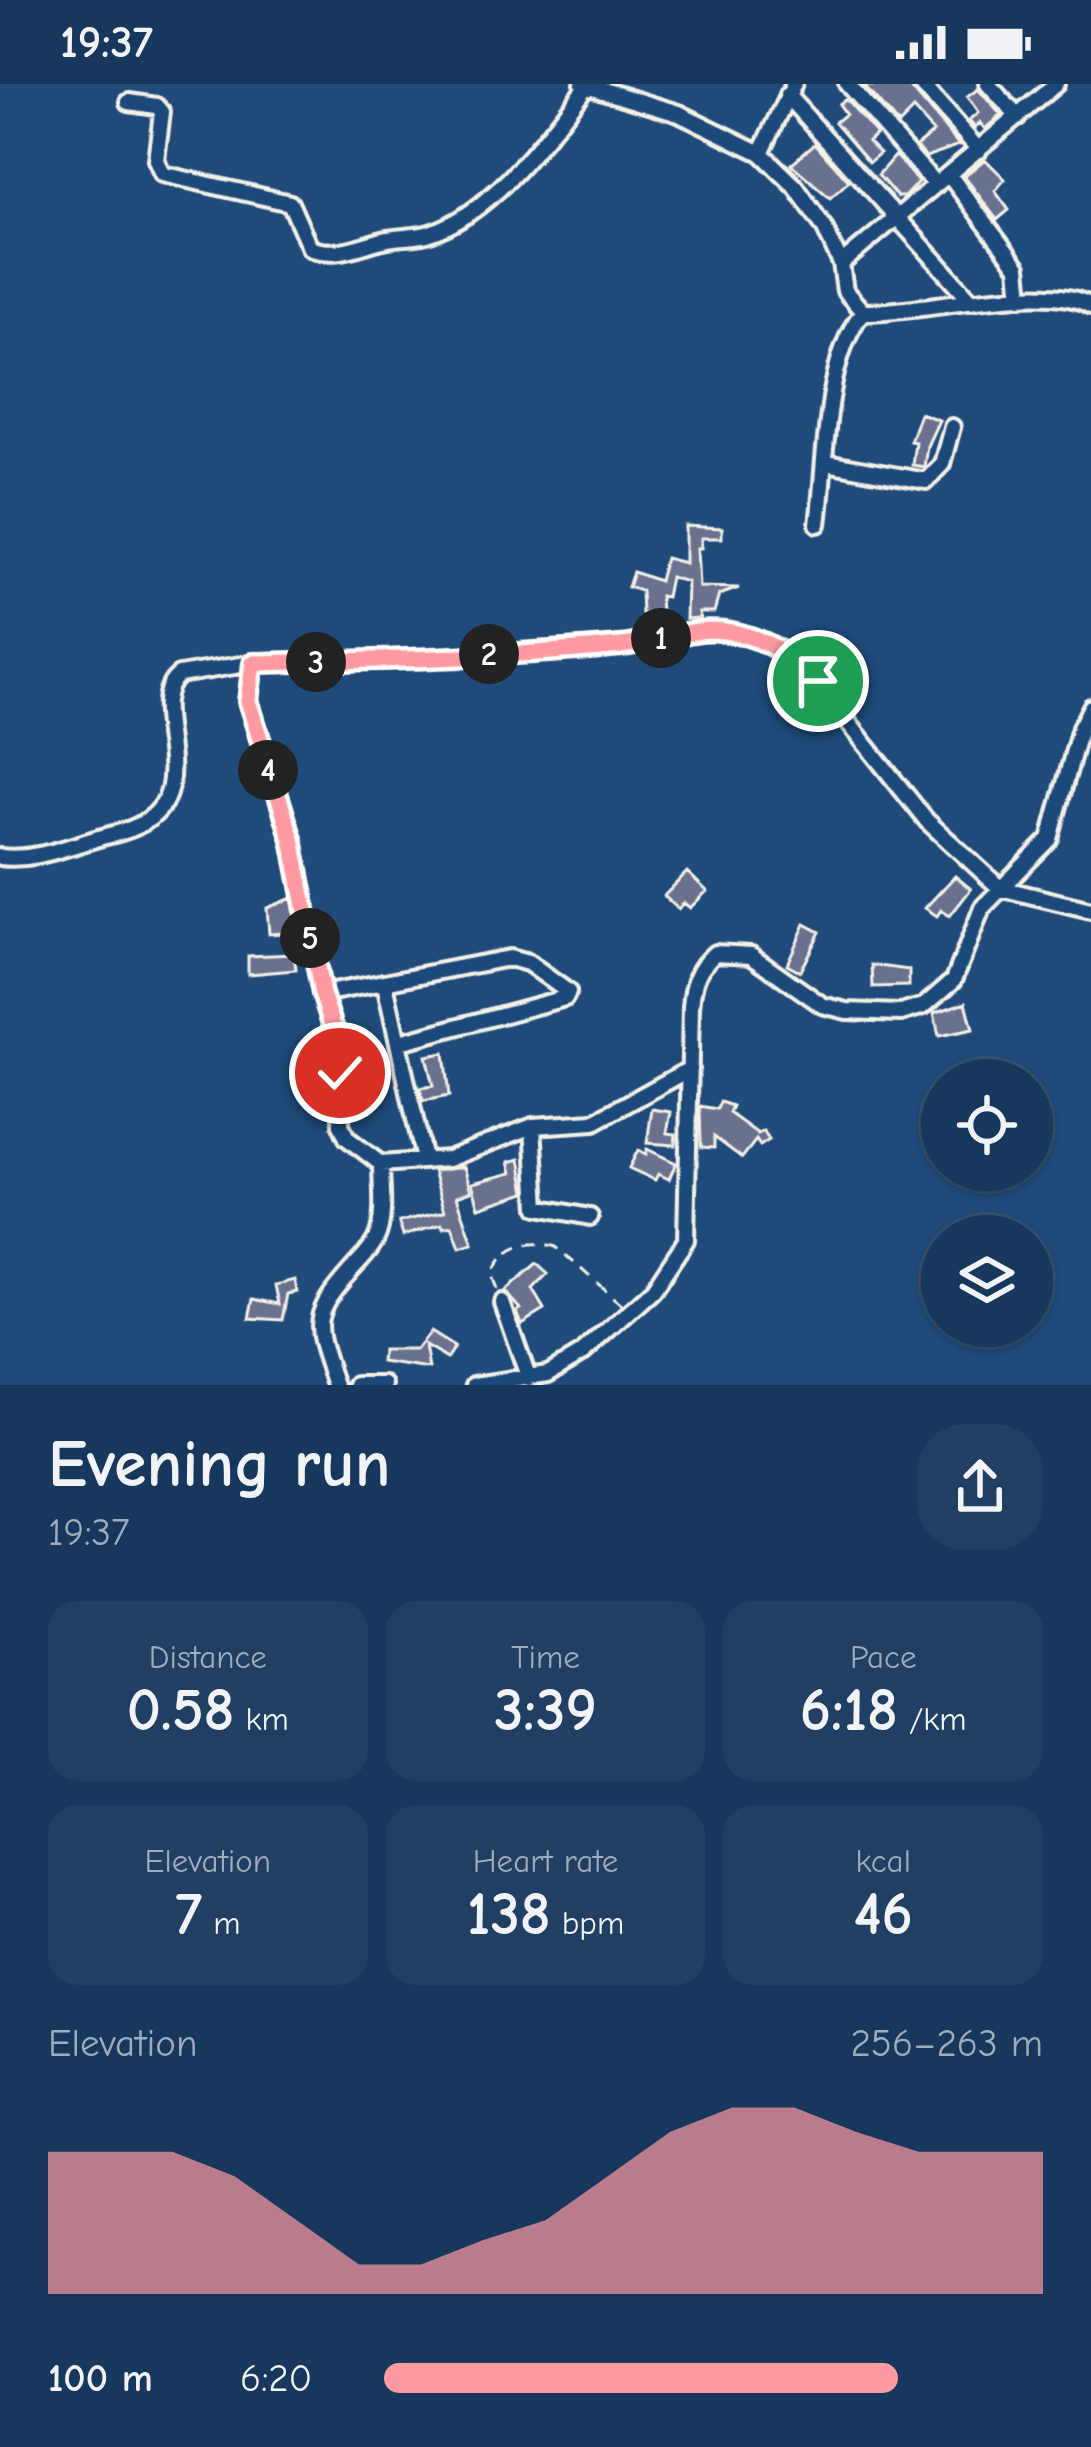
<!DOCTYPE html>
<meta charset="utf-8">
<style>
body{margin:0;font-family:"Comic Neue",sans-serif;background:#203f62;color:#f1f3f6;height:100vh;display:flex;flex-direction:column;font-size:45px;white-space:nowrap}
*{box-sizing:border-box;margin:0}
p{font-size:39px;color:#9eacbb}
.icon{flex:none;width:66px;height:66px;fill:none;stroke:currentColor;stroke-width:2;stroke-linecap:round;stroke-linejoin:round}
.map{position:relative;height:1301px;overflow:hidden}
.drawer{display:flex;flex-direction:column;background:#17385c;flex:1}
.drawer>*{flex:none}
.fabs{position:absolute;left:921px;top:975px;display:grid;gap:24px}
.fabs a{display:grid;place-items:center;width:132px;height:132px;border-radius:50%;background:#17385c;box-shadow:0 3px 9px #0004,0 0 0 3px #365272;font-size:60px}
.pin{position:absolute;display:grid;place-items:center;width:102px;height:102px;color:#fff;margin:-51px;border:6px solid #fff;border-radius:50%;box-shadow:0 3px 12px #0007}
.km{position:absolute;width:60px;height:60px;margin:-30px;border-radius:50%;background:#222;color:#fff;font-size:33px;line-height:60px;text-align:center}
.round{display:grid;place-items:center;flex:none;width:126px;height:126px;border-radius:48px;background:#203f62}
.summary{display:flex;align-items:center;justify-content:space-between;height:204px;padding:0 48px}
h1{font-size:66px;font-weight:600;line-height:90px}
.metrics{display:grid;grid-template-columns:repeat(3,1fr);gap:18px;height:204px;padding:12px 48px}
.metrics div{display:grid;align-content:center;border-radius:30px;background:#203f62;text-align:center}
.metrics b{font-size:60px;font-weight:600}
.metrics small{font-size:33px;font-weight:400}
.metrics p{font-size:33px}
.chart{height:336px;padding:24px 48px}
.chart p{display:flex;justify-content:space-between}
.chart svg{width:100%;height:216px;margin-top:12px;fill:#ff9aa2;opacity:.7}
ul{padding:0 48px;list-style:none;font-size:39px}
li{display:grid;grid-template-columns:192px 144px 1fr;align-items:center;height:90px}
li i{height:30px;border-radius:15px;background:#ff9aa2}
.status{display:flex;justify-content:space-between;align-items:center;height:84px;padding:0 60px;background:#17385c;direction:ltr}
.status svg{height:33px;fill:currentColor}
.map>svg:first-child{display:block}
</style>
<div class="status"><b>19:37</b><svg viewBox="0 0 49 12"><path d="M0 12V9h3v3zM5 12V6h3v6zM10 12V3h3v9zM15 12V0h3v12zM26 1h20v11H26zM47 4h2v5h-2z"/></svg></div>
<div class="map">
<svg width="1091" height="1301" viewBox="0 0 1091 1301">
<rect width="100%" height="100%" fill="#1f4a7a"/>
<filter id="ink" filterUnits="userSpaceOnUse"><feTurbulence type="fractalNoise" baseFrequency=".00833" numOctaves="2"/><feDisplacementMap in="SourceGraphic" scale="24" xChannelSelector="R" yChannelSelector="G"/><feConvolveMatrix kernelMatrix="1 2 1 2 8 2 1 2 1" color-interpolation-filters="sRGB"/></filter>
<g filter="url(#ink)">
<!-- building -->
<path fill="#6a718f" stroke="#f4f1e8" stroke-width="3" d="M909 0 913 7 959 61 926 73 916 62 933 48 913 26 898 41 864 2Z
M978 5 1001 31 985 45 980 39 975 44 969 37 978 29 967 13Z
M845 15 876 50 868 57 880 69 869 78 835 38 845 30 838 20Z
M815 59 849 97 830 114 791 80Z
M895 71 918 98 904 113H897L878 91Z
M985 75 1005 95 995 107 1009 126 997 136 964 92Z
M920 329 939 336 927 362 924 383 912 381 915 358 910 357Z
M685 442 722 444V454H701V464H697L699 503 739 504 719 511 714 528H699L700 534 686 535 687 498 670 493 666 513 660 512 661 528 642 530 641 507 628 503 633 488 659 497 665 474 685 479Z
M687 788 707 807 690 824 684 819 678 825 664 812Z
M955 792 971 805 950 832 941 826 937 832 925 824Z
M292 814 298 848 269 850 267 824Z
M805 840 820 848 800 887 787 880Z
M294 870 296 886 248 890V872Z
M872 881 909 886V902L873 903Z
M966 918 973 945 939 952 934 929Z
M444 969 449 1012 423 1017 420 1004 433 1002 426 972Z
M720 1018 732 1022 729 1029 758 1050 763 1047 769 1056 760 1062 756 1056 742 1074 714 1053V1064L701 1063 700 1022 717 1025Z
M652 1025 671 1028 667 1049 676 1050 675 1061 647 1059Z
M647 1065 676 1079 669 1095 658 1090 655 1096 629 1084 638 1066 646 1070Z
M520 1075 526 1108 479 1123 472 1099 512 1089 509 1078Z
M464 1083 471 1107 457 1112 473 1160 460 1164 452 1142 444 1144 442 1140 403 1152 399 1138 445 1127 433 1087Z
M537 1180 548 1190 533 1206 545 1226 522 1240 517 1227 521 1225 505 1207Z
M295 1196 297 1208 288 1210 283 1236 250 1234 254 1215 280 1220 276 1201Z
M430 1248 454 1263 447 1275 425 1262 429 1285 381 1278 382 1266H416Z"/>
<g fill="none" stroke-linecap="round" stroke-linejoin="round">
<!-- street casing -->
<g stroke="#f4f1e8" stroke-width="22">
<path id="street" d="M583 0 679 29 761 69 796 103 824 143 841 180 845 207 863 228C920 229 1046 195 1091 222
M847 0 936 101
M921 0 979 66
M988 0 1018 33
M787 11 972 217
M129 18 157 22 162 28 156 76 162 90 290 119 310 164C336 174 358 162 383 156 398 152 415 154 430 149 492 130 548 51 586 2
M761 69 794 0
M949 91 1018 183 1021 213
M841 180 1056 0
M826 379 926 397 942 380 952 343
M818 440C826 381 824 273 863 228
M253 579 248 617 292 756 322 910 342 969 341 1041 347 1054 381 1080C381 1104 386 1134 376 1155 371 1166 361 1175 353 1184 308 1234 314 1240 335 1301
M0 773C32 777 61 765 92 756 107 751 124 749 137 742 209 709 139 622 179 591L253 579 396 576 627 561 706 546 752 553 799 577 927 737 1000 804 1091 826
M385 900 424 1076
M322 910 509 874 528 879 568 908 565 914 400 958
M533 1042 538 1123 590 1133
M381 1080 448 1075 533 1042 594 1038 690 985
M502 1218 529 1295
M356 1301H384
M474 1301 548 1290 583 1269 653 1206 686 1156 691 923C693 899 697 884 715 869L751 871 822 921 847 927 901 929 924 922 954 896 982 824 1050 755 1080 644 1091 623"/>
</g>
<!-- path -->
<path stroke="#f4f1e8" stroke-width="3" stroke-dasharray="12 9" stroke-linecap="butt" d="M497 1205 492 1192C500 1164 529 1154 556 1163L622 1221"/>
<!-- street -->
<use href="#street" stroke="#1f4a7a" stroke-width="14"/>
</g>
</g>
<g fill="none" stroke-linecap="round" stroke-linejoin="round" filter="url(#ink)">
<!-- route casing -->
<g stroke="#fff" stroke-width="24">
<path id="route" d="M340 989 342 969 322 910 292 755 248 617 253 579C376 576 500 574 622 562 659 558 694 541 732 548 766 555 795 573 818 597"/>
</g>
<!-- route -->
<use href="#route" stroke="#ff9aa2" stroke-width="15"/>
</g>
</svg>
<div class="fabs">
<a><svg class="icon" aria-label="locate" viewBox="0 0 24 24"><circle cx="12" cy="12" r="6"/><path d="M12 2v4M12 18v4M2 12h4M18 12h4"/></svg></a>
<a><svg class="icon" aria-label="layers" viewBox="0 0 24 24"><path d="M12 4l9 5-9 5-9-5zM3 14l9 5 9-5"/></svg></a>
</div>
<div class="pin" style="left:818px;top:597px;background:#1e9e55"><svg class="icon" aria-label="arrive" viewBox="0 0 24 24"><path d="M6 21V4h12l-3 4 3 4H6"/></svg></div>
<div class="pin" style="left:340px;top:989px;background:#d93025"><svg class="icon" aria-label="check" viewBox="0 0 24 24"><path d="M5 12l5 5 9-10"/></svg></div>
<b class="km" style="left:661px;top:554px">1</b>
<b class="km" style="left:489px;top:570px">2</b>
<b class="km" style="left:316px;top:578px">3</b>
<b class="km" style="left:268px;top:686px">4</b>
<b class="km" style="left:310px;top:854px">5</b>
</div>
<section class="drawer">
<div class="summary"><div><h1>Evening run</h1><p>19:37</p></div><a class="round"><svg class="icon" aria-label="share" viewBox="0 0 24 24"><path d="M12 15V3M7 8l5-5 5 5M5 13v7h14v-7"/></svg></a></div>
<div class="metrics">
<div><p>Distance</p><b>0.58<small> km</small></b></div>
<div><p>Time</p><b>3:39</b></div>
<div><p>Pace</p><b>6:18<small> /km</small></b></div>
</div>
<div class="metrics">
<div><p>Elevation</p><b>7<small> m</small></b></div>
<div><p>Heart rate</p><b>138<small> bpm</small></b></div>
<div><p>kcal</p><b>46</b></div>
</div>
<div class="chart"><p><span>Elevation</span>256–263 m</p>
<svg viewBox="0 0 160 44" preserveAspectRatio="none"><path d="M0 44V15L10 15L20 15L30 20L40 29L50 38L60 38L70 33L80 29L90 20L100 11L110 6L120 6L130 11L140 15L150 15L160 15V44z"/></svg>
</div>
<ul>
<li><b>100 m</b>6:20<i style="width:78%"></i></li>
</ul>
</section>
